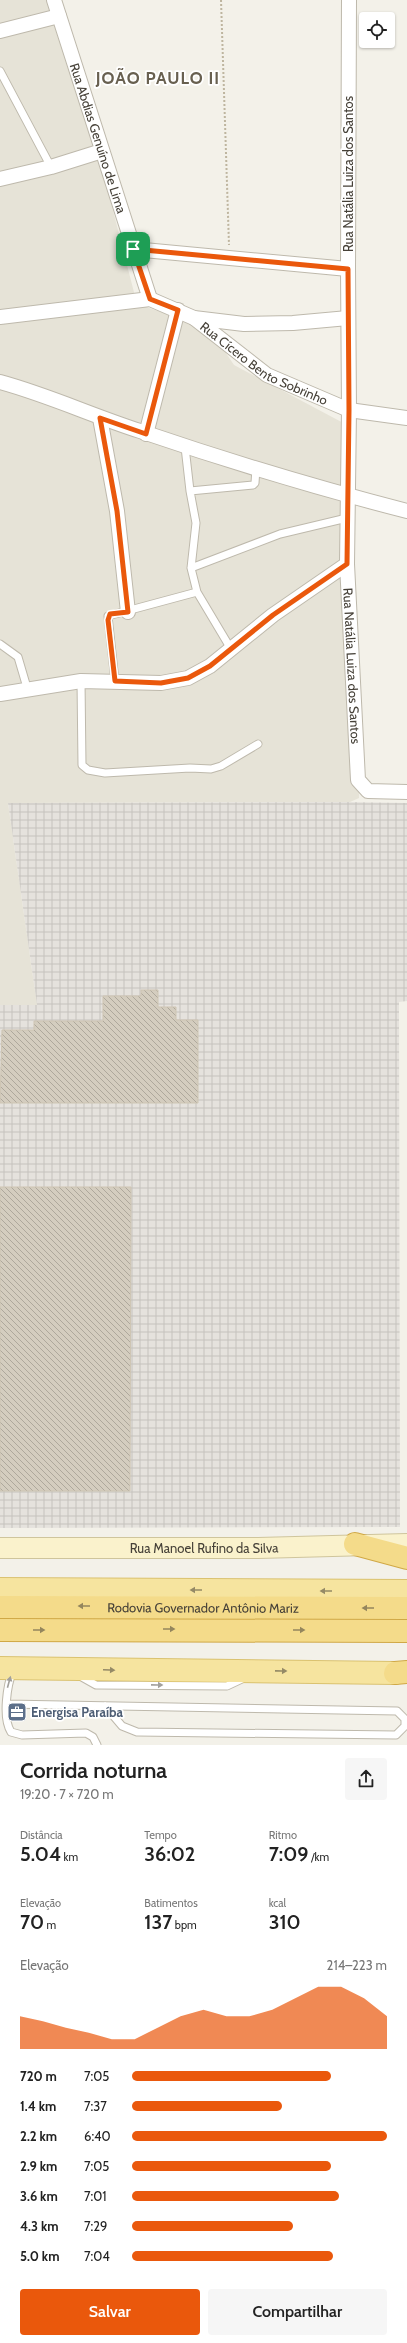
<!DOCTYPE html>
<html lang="pt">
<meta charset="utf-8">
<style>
body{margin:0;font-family:Cabin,sans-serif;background:#f6f6f6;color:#222;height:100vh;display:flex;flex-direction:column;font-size:15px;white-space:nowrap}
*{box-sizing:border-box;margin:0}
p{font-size:13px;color:#767676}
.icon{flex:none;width:22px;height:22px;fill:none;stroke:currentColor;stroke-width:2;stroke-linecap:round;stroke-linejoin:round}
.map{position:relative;height:1745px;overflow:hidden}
.side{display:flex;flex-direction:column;background:#fff;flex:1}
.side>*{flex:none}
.fabs{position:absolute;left:359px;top:12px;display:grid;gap:8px}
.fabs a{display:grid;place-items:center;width:36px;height:36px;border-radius:4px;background:#fff;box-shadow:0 1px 3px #0004;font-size:20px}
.pin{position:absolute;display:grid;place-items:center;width:34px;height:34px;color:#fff;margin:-17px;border-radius:8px;box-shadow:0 2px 6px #0006}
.round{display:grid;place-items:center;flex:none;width:42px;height:42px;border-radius:4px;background:#f6f6f6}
.overview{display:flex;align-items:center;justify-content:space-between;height:68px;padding:0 20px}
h1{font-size:22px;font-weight:600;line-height:30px}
.metrics{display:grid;grid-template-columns:repeat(3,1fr);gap:6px;height:68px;padding:4px 20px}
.metrics div{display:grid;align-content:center}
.metrics b{font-size:20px;font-weight:600}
.metrics small{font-size:11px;font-weight:400}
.metrics p{font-size:11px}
.chart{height:112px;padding:8px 20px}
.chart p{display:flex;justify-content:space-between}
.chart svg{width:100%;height:72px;margin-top:4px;fill:#ea580c;opacity:.7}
.button{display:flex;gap:8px;margin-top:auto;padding:8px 20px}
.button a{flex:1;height:46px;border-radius:4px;background:#ea580c;color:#fff;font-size:16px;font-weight:600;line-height:46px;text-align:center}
.button a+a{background:#f6f6f6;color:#222}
ul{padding:0 20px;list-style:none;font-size:13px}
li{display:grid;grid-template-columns:64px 48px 1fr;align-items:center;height:30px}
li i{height:10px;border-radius:5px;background:#ea580c}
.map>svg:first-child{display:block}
</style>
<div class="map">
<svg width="407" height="1745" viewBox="0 0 407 1745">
<defs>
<pattern id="industrial-grid" width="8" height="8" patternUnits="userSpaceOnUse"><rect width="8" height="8" fill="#e5e2dd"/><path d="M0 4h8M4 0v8" fill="none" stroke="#c6c3be"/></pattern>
<pattern id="building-back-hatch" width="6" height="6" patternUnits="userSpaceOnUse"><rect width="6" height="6" fill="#d4cdbf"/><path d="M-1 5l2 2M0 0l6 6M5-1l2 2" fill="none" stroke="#aea89c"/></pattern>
</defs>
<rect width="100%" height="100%" fill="#f3f1e9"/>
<!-- residential -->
<path fill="#e6e3d7" d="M0 0H59L137 304 209 328 234 365 349 426 359 798 350 802 8 803 37 1005H0Z"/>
<!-- industrial -->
<path fill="url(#industrial-grid)" d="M350 802 407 803V1001L399 1002 400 1527 0 1528V1005H37L8 803Z"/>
<!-- building -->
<path fill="url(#building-back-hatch)" stroke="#cec5b3" d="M141 990H158V1007H176V1020H198V1103H0L2 1030H34V1021H103V996H141Z
M0 1187H131L130 1491H0Z"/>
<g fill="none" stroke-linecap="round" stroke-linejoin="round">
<!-- service casing -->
<g stroke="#beb9ac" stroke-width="9">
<path id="service" d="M0 71 51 167
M185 447 190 491 253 485 255 483 256 468
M191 568 280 534 347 518
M197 592 231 649
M0 644 18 657 28 691
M81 681 82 765 88 770 105 773 190 768 211 769 221 766 258 744
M115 681 108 616 197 592 191 568 196 523 190 491
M13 1670C7 1685 2 1718 11 1732L22 1735 86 1733 93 1737 97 1745
M80 1676 96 1685 227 1686 244 1678
M7 1704 397 1711 405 1719V1726L396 1735 137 1732 122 1726 105 1706"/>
</g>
<!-- minor casing -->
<g stroke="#beb9ac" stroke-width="16">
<g id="minor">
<path id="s1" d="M54 0 150 299"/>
<path id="s2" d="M349 0 348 269 349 410 347 564 358 780 368 791 407 792"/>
<path d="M0 31 59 16"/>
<path d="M0 179 51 167 102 151"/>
<path d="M133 249 348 269"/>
<path d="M0 317 150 299 194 318 244 324 293 323 348 318"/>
<path id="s3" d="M194 318 267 375 349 410 407 418"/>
<path d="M0 382C48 395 93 416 140 431 228 461 317 488 407 511"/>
<path d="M100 418 117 511 128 612"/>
<path d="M146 434 178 310"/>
<path d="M0 694 81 681 161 683 188 678 210 666 273 615 347 564"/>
</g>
</g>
<!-- secondary casing -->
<g stroke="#cfc59c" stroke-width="22">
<g id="secondary">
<path id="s4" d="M0 1548H258L407 1544"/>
</g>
</g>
<!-- primary casing -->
<g stroke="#dac270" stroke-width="24">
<path id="primary" d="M0 1589 407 1591
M0 1668 395 1673"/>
</g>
<!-- trunk casing -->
<g stroke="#d0a846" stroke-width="24">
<g id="trunk">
<path d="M355 1544 407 1558"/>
<path id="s5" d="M0 1607 407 1608"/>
<path d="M0 1630 407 1631"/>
<path d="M395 1673 407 1672"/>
</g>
</g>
<!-- path -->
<path stroke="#beb59f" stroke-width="2" stroke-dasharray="2 2" stroke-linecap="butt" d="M221 0 229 245"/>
<!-- service -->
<use href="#service" stroke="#fff" stroke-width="7"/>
<!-- minor -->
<use href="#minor" stroke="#fff" stroke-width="14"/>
<!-- secondary -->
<use href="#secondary" stroke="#faf2cc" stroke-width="20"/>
<!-- primary -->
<use href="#primary" stroke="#f6e49f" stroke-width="22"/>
<!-- trunk -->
<use href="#trunk" stroke="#f4db8a" stroke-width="22"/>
</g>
<!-- one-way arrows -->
<defs><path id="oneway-solid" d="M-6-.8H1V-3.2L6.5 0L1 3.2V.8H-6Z"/></defs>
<g fill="#958a66">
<use href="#oneway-solid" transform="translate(196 1590) rotate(-180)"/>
<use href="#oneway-solid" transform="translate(326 1591) rotate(-180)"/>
<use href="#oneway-solid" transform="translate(109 1670) rotate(2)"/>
<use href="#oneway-solid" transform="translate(281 1671) rotate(1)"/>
</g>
<g fill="#94865d">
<use href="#oneway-solid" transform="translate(84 1606) rotate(-180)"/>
<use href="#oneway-solid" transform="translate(368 1608) rotate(-180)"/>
<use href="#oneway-solid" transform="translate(169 1629)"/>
<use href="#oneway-solid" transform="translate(39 1630)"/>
<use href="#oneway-solid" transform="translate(299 1630)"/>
</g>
<g fill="#a2a09c">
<use href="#oneway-solid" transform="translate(9 1682) rotate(-75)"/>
<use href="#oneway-solid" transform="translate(157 1685) rotate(1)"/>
</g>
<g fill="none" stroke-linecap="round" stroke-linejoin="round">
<!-- route casing -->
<g stroke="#fff" stroke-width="8">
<path id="route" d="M133 249 348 269 349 410 347 564 273 615 210 666 188 678 161 683 115 681 108 620 110 614 128 612 117 511 100 418 146 434 178 310 150 299Z"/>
</g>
<!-- route -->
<use href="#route" stroke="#ea580c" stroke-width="5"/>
</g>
<!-- icons -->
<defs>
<g id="office-square" transform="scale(1)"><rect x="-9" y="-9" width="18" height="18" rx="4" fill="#5c6f8a" stroke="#fff"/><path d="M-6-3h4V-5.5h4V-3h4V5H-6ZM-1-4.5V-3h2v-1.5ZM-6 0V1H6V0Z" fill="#fff"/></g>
</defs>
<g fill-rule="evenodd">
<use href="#office-square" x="17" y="1712"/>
</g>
<g text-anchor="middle" stroke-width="3.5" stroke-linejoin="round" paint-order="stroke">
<!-- street labels -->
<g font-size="13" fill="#464138" stroke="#fff">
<text dy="5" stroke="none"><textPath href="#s1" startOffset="145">Rua Abdias Genuíno de Lima</textPath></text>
<text transform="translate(348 174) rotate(-90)" y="5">Rua Natália Luiza dos Santos</text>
<text dy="5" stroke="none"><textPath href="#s3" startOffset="84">Rua Cícero Bento Sobrinho</textPath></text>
<text dy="5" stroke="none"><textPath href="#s2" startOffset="666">Rua Natália Luiza dos Santos</textPath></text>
<text dy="5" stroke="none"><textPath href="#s4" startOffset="204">Rua Manoel Rufino da Silva</textPath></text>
<text dy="5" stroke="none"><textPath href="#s5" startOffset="203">Rodovia Governador Antônio Mariz</textPath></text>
</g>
<!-- service labels -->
<g font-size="13" font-weight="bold" fill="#4e5e75" stroke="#fff" text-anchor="start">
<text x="31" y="1717">Energisa Paraíba</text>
</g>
<!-- district labels -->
<g font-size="17" font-weight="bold" letter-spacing="1" fill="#686050" stroke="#fff">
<text x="158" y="84">JOÃO PAULO II</text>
</g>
</g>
</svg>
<div class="fabs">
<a><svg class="icon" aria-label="locate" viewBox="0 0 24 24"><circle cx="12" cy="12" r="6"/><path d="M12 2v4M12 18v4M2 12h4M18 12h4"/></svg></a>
</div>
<div class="pin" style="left:133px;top:249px;background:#1e9e55"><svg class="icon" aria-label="arrive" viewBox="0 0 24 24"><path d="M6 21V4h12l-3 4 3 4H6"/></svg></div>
</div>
<section class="side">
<div class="overview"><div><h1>Corrida noturna</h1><p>19:20 · 7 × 720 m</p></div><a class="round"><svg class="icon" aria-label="share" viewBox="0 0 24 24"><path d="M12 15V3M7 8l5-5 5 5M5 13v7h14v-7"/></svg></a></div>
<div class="metrics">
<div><p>Distância</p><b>5.04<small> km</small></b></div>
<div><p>Tempo</p><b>36:02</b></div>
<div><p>Ritmo</p><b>7:09<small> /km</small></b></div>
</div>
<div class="metrics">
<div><p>Elevação</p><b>70<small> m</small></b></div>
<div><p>Batimentos</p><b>137<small> bpm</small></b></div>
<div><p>kcal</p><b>310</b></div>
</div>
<div class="chart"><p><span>Elevação</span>214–223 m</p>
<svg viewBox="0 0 160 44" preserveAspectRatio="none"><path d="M0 44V24L10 27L20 31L30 34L40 38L50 38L60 31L70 24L80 20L90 24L100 24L110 20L120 13L130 6L140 6L150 13L160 24V44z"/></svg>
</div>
<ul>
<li><b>720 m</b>7:05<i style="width:78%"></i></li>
<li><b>1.4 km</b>7:37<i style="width:59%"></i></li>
<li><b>2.2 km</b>6:40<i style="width:100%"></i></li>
<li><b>2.9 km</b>7:05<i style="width:78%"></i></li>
<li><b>3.6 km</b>7:01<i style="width:81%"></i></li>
<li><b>4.3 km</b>7:29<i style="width:63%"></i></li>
<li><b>5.0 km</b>7:04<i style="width:79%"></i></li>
</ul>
<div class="button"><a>Salvar</a><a>Compartilhar</a></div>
</section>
